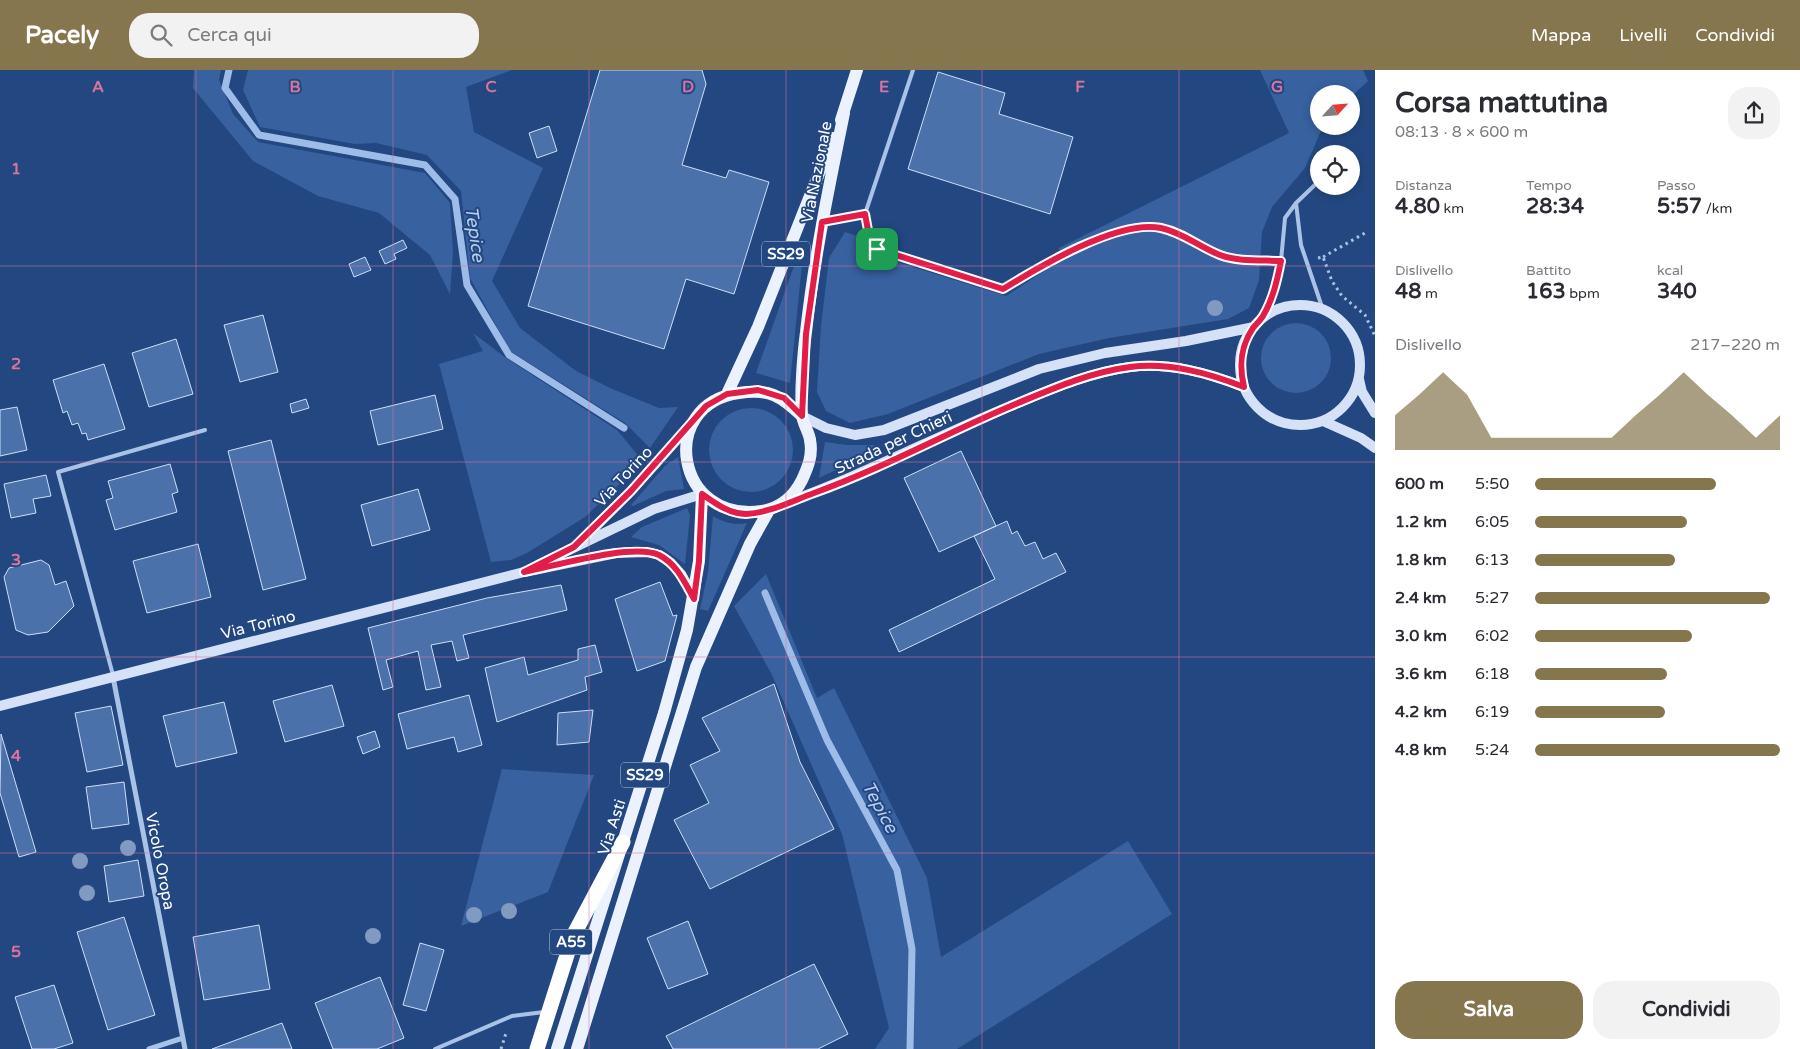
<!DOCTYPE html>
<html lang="it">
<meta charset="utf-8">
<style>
body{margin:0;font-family:"Varela Round",sans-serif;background:#f2f2f3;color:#2b2b33;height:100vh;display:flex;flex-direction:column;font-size:19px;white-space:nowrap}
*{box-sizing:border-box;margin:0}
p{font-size:16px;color:#7c7c81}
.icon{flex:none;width:28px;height:28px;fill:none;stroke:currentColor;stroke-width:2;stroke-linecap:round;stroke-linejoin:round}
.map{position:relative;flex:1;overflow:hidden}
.drawer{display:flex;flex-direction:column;background:#fff;width:425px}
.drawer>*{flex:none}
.needle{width:32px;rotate:64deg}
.controls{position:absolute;left:1310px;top:15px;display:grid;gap:10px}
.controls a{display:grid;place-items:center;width:50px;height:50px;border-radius:50%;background:#fff;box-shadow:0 2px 8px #0003;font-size:25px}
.pin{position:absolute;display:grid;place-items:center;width:42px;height:42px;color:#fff;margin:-21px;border-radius:10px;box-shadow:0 2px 8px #0006}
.round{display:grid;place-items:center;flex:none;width:52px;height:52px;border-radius:20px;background:#f2f2f3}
.head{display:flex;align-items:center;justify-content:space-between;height:85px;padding:0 20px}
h1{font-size:28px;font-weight:700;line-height:38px}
.figures{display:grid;grid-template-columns:repeat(3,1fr);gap:8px;height:85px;padding:5px 20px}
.figures div{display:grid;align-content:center}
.figures b{font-size:21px;font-weight:700}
.figures small{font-size:14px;font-weight:400}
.figures p{font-size:14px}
.chart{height:140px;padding:10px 20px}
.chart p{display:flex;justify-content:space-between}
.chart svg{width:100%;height:90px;margin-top:5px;fill:#85764d;opacity:.7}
.action{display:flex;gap:10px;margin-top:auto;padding:10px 20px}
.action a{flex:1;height:58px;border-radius:20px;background:#85764d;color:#fff;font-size:20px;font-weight:700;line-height:58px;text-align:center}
.action a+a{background:#f2f2f3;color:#2b2b33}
ul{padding:0 20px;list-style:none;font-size:16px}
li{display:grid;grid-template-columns:80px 60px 1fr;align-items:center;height:38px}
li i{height:12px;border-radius:6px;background:#85764d}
header{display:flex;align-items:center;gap:30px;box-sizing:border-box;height:70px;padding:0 25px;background:#85764d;color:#fff}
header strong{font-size:24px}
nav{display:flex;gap:28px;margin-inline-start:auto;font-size:18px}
.search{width:350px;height:45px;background:#f2f2f3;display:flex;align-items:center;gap:12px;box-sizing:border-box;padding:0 18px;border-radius:20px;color:#7c7c81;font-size:19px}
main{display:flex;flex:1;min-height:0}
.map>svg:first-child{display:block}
</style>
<header>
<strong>Pacely</strong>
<div class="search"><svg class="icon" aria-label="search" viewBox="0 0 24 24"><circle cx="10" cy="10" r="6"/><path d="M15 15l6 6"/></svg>Cerca qui</div>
<nav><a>Mappa</a><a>Livelli</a><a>Condividi</a></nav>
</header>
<main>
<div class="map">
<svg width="1375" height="979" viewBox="0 0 1375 979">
<rect width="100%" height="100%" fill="#234881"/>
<!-- green -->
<path fill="#37619f" d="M194 0H221L219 10 233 44 258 72 425 103 450 133 453 182 450 224 430 185 379 143 318 126 253 91 193 18Z
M248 0H512L466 17 474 62 543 98 492 211 520 258 576 301 610 318 659 338 678 337 650 378 625 353 510 281 470 208 461 121 427 85 376 73 355 74 260 57 243 20Z
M1260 0H1363L1368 11 1351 27V24H1319V56H1323L1305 98 1272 137 1262 162 1259 210 1249 238 1228 249 1109 268 1039 284 888 344 850 353 826 341 817 322 821 256 829 188 845 162 863 168 871 184 1006 226 1061 190 1059 178 1289 63Z
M801 189 802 194 790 313 756 303 794 196 797 190Z
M1261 288a35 35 0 1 1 70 0a35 35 0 1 1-70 0Z
M473 263 506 288 617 360 641 389 628 406 585 447 527 483 511 490 491 492 439 294 483 281Z
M709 380a42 42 0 1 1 84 0a42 42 0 1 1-84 0Z
M825 372 847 375H874L876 378 871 383 819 408Z
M678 387 684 419 666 421 633 436 631 435 665 396Z
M687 438 690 445 685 494 659 475 631 467 642 457Z
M713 446C722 452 736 456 747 453L708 541 700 539 708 502Z
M766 504 817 628 834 618 927 808 941 887 1128 771 1172 844 957 979H875L889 958 842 764 771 603 734 536Z
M502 699 594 705 548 822 461 856Z"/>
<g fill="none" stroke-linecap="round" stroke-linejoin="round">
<!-- stream -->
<path stroke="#9dbde8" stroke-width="7" d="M229 0 225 18 259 65 425 95 455 129 467 215 509 285 624 358
M765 523 827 670 897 800 912 879 910 979"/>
</g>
<!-- building -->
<path fill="#4b71aa" stroke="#cddef6" d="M600 0H702L706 14 682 95 726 108 729 100 769 112 734 224 686 209 664 279 528 236Z
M938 2 1005 23 999 44 1073 67 1050 144 908 99Z
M549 56 557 81 537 88 529 63Z
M403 170 407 178 394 184 396 189 385 194 379 181Z
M365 187 371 200 354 207 349 194Z
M263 245 278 302 240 312 224 255Z
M176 269 193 324 149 337 132 283Z
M104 294 125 359 88 370 86 363 82 364 78 353 72 355 67 341 63 343 53 310Z
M435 325 443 359 378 375 370 341Z
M306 329 309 338 292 343 290 334Z
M17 337 27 380 0 386V340Z
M271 370 306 509 263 520 228 381Z
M961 381 996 456 939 482 904 408Z
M170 394 178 422 172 424 177 442 115 460 106 430 113 428 108 411Z
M46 405 51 426 33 429 36 443 11 448 4 414Z
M418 419 430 460 372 476 361 435Z
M1007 451 1012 464 1017 461 1025 476 1035 472 1043 489 1056 483 1066 502 899 582 889 560 995 509 974 466Z
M198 474 211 527 147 543 133 491Z
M41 490 49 495 55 515 66 511 74 536 48 562 28 565 16 560 4 507 9 498Z
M660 512 673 546 677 545 665 591 637 601 615 529Z
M561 515 567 540 463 565 469 588 457 591 452 571 431 575 441 617 426 620 418 581 386 590 393 617 383 620 368 558 487 528Z
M595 575 602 602 585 607 587 620 497 652 485 598 524 587 528 605 578 590V579Z
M774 614 800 692 834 759 710 819 674 750 709 733 690 695 720 681 702 648Z
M332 615 344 656 285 672 273 631Z
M469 625 482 675 458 682 454 667 407 679 398 644Z
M224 632 237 683 176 697 163 646Z
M111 636 123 695 87 702 75 643Z
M593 640 589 672 557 675 558 643Z
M375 661 380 677 363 684 357 667Z
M1 664 36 782 19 787 0 723Z
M124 712 129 754 92 759 86 717Z
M138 790 144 826 109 832 104 796Z
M124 847 155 945 108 960 77 862Z
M688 851 708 904 668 919 647 868Z
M259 855 270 919 204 930 193 867Z
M420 873 444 880 426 941 403 935Z
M814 894 848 964 818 979H673L666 966Z
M380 907 404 968 377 979H333L315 933Z
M54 915 73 973 54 979H32L15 927Z
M282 953 292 979H212Z"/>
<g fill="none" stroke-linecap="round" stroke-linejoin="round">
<!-- path -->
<path stroke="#a9c3e7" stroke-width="3" stroke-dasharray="2.5 4" stroke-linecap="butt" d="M868 157 870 171 877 179 1003 219 1062 184 1127 159 1143 157H1159L1174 161 1189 167 1221 186 1268 190
M1323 187 1365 163
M1318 188 1323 187 1332 211 1342 226 1365 245 1375 266
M501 979 506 963"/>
<!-- lane -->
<path stroke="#a9c3e7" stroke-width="4" d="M1296 133 1301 175 1323 240
M824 152 865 144 913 0
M1262 249 1273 226 1281 191 1285 148 1296 133 1319 111
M113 605 58 402 205 360
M435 979 512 946 544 942"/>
<!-- street -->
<path stroke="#a9c3e7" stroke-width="5" d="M113 607 185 979
M149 979 183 968"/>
<!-- secondary -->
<path stroke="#d4e1f6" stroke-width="10" d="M1240 295a60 60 0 1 1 120 0a60 60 0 1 1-120 0Z
M1359 309 1362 322 1375 343
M802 346 826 358 855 365 884 360 1039 299 1105 283 1186 271 1254 257
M1323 351 1361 368 1375 378
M785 433C861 406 933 368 1008 337 1047 321 1087 303 1130 297 1169 292 1208 303 1244 317
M580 472 631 421 691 354
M538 495 654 439 702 424
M0 636 524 502 616 483 647 482 659 485 671 493 681 504 694 528"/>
<!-- primary -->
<path stroke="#ebf2fd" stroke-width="12" d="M841 50 857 0
M727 324 758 257 833 68
M802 346C781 326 769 318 739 323 657 334 675 454 762 441 780 438 794 426 802 410 808 397 813 385 810 370 809 362 803 354 802 345 800 324 803 284 806 262 814 189 829 116 844 43
M557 979 664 643 687 560 699 491 702 424
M577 979 696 597 750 474 769 440"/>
<!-- highway -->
<path stroke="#fff" stroke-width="15" d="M537 979 573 866 623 772"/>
</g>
<!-- trees -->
<g fill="#809ac1">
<circle cx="1215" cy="238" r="8"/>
<circle cx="128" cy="778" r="8"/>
<circle cx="80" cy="791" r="8"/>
<circle cx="87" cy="823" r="8"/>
<circle cx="509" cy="841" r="8"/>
<circle cx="474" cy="845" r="8"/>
<circle cx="373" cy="866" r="8"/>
</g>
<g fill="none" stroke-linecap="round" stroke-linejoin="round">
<!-- route casing -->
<g stroke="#fff" stroke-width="10">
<path id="route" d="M865 144 870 171 877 179 1003 219C1039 197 1118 149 1161 158 1184 163 1199 177 1220 185 1238 192 1263 190 1281 191 1277 211 1273 229 1263 246 1260 251 1256 254 1253 258 1240 277 1239 296 1244 317 1208 303 1169 292 1130 297 1091 302 1054 318 1018 333 950 361 884 398 814 423 792 431 769 443 746 444 729 444 715 433 702 424L699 491 694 529C685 513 677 494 659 485 632 473 555 496 524 502L574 477 631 421 706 336 727 324 758 320 784 328 802 346 806 264 822 152Z"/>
</g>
<!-- route -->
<use href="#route" stroke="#e11d48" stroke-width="6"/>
</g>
<!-- grid -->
<path fill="none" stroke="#da749d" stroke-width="1" stroke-opacity="0.55" d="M196 0V979M393 0V979M589 0V979M786 0V979M982 0V979M1179 0V979M0 196H1375M0 392H1375M0 587H1375M0 783H1375"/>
<g text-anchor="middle" stroke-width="4" stroke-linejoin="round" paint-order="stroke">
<!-- shield labels -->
<g fill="#234881" stroke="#bdc8d9" stroke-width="1">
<rect x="762" y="171.5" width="48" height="25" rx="4"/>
<rect x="621" y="692.5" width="48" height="25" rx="4"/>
<rect x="550" y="859.5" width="42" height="25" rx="4"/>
</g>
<g font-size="15" font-weight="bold" fill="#fff">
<text x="786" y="189">SS29</text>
<text x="645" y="710">SS29</text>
<text x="571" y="877">A55</text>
</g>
<!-- street labels -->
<g font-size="16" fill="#fff" stroke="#234881">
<text transform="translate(816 102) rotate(-79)" y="6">Via Nazionale</text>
<text transform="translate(893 372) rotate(-25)" y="6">Strada per Chieri</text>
<text transform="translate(623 406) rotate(-47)" y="6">Via Torino</text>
<text transform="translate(258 554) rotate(-14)" y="6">Via Torino</text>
<text transform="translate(611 757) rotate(-72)" y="6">Via Asti</text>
<text transform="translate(161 791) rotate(79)" y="6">Vicolo Oropa</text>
</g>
<!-- water labels -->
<g font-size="18" font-style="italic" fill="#b5cdef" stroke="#234881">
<text transform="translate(475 164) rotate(82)" y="6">Tepice</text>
<text transform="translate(880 737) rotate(62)" y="6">Tepice</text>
</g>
</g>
<g font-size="16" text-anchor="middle" font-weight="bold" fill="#da749d" stroke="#234881" stroke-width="4" stroke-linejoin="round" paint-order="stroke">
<text x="98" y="22">A</text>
<text x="295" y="22">B</text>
<text x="491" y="22">C</text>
<text x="688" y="22">D</text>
<text x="884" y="22">E</text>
<text x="1080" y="22">F</text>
<text x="1277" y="22">G</text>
<text x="16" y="104">1</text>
<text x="16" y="299">2</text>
<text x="16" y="495">3</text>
<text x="16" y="691">4</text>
<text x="16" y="887">5</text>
</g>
</svg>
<div class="controls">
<a><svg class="needle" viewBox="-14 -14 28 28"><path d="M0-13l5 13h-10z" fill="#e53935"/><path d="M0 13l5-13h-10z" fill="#7c7c81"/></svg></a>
<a><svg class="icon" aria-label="locate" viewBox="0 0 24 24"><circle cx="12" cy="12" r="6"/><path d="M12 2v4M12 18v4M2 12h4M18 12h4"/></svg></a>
</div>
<div class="pin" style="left:877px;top:179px;background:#1e9e55"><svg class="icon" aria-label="arrive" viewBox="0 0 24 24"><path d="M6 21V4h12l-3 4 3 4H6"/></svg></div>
</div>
<section class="drawer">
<div class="head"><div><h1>Corsa mattutina</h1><p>08:13 · 8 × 600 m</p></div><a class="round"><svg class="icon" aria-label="share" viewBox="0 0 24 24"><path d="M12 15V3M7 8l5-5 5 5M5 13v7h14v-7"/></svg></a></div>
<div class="figures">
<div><p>Distanza</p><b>4.80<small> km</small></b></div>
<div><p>Tempo</p><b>28:34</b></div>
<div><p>Passo</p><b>5:57<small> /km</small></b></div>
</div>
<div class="figures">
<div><p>Dislivello</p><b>48<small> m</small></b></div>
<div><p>Battito</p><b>163<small> bpm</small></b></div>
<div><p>kcal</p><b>340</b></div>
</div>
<div class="chart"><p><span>Dislivello</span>217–220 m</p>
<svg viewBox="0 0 160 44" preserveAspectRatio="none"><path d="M0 44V27L10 17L20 6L30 17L40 38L50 38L60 38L70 38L80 38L90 38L100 27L110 17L120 6L130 17L140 27L150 38L160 27V44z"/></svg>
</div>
<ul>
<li><b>600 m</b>5:50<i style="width:74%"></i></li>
<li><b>1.2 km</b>6:05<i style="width:62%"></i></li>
<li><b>1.8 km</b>6:13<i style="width:57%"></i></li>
<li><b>2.4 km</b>5:27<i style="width:96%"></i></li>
<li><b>3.0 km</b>6:02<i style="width:64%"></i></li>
<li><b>3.6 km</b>6:18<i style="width:54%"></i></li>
<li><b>4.2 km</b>6:19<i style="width:53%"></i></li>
<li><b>4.8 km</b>5:24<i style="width:100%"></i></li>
</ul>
<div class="action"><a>Salva</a><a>Condividi</a></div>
</section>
</main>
